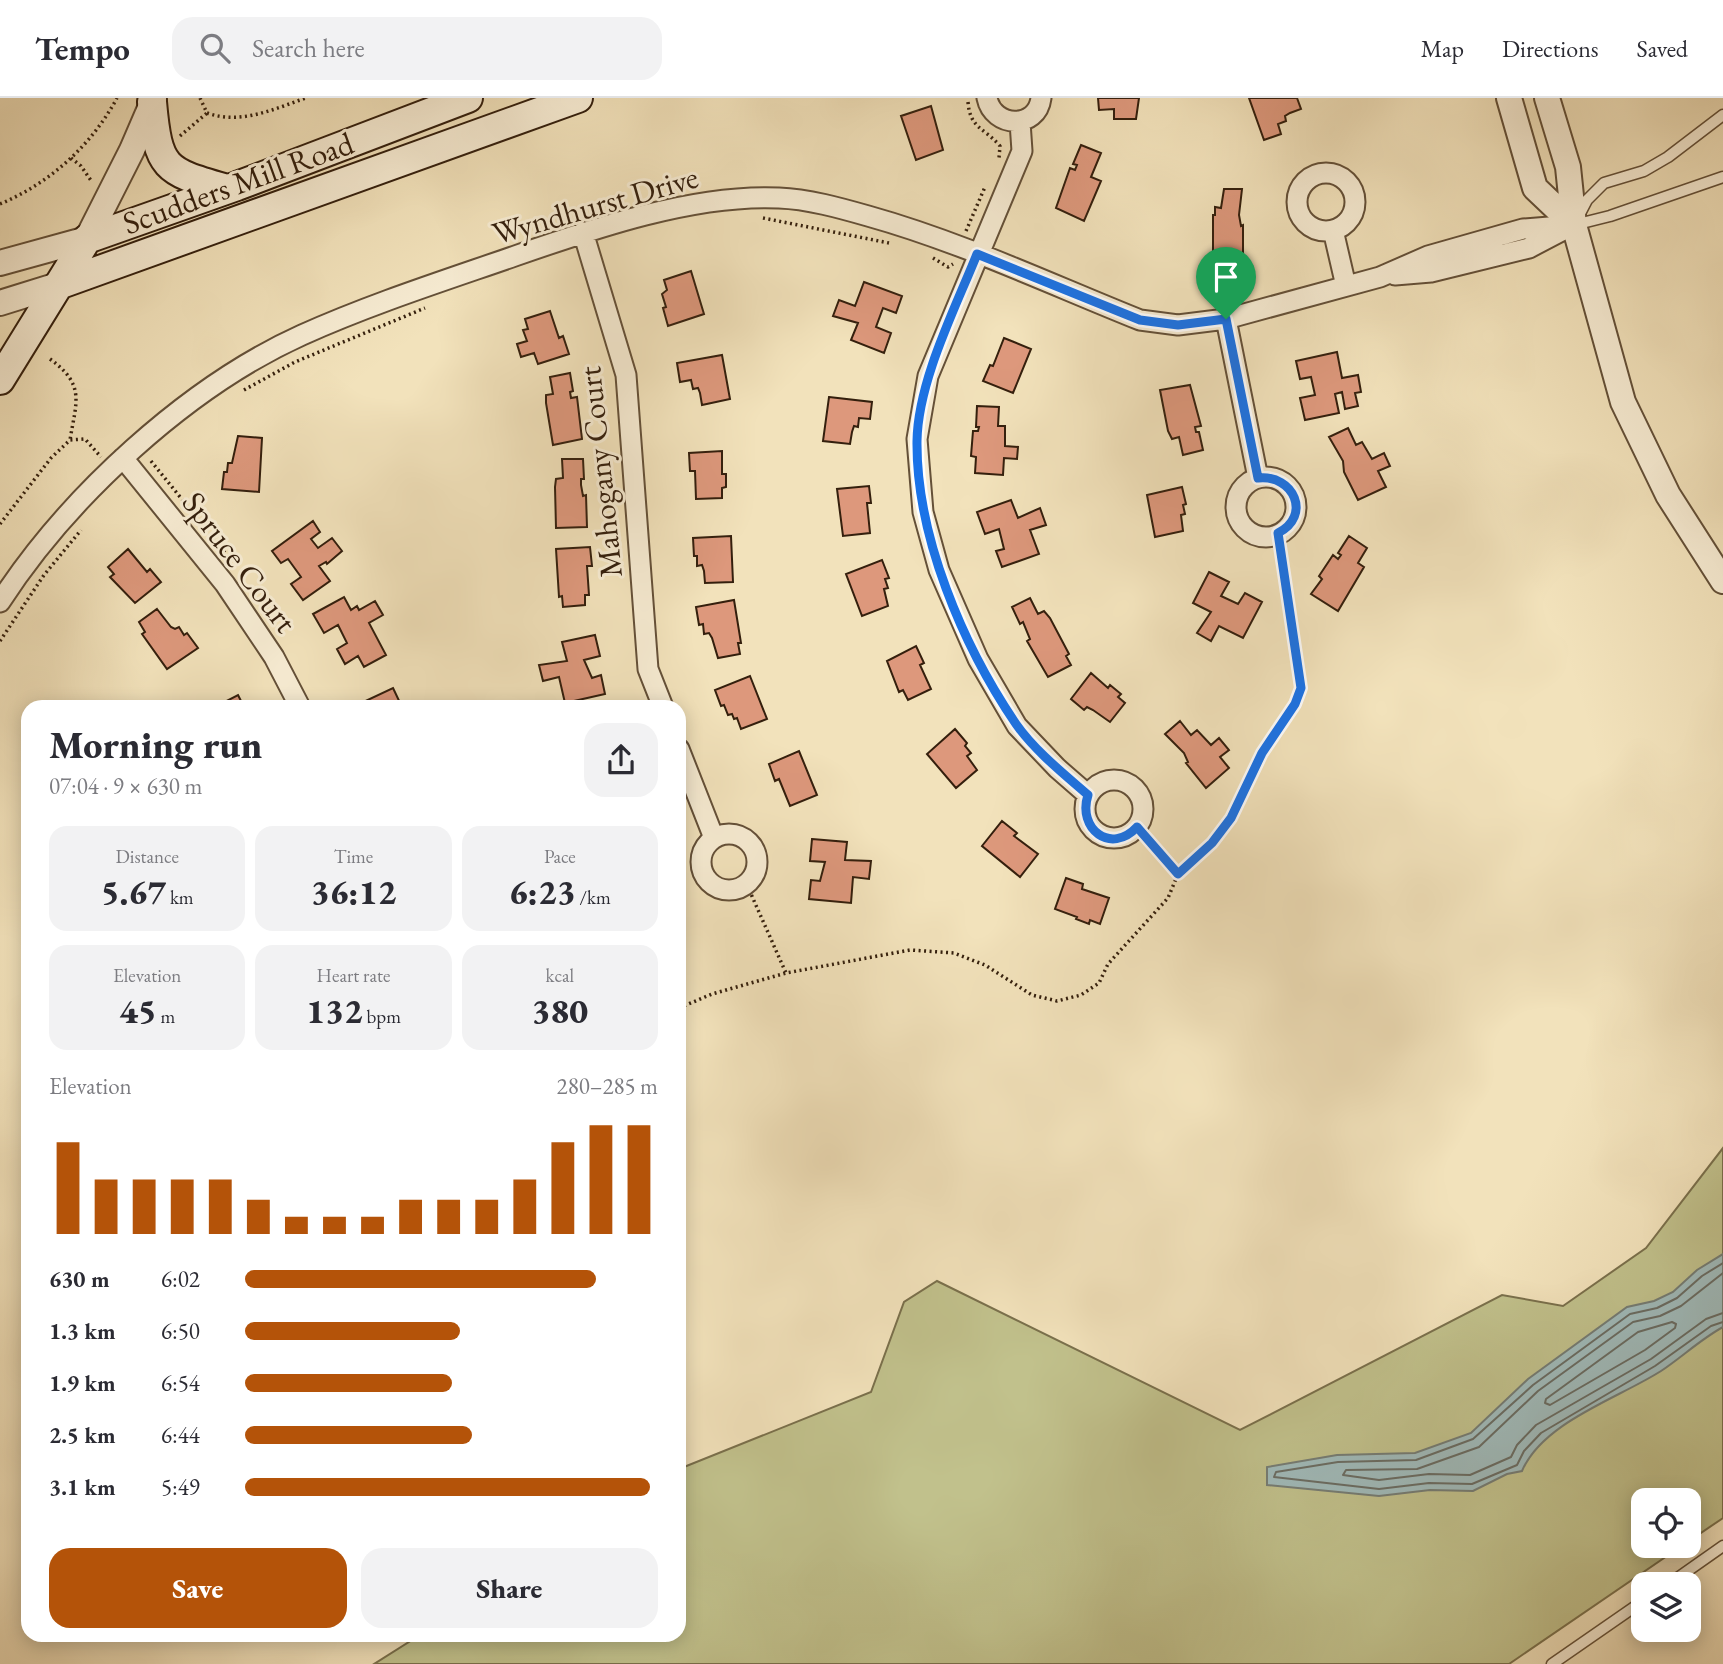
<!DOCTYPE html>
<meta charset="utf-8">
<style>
body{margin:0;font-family:"EB Garamond",serif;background:#f2f2f3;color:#2b2b33;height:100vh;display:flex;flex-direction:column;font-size:26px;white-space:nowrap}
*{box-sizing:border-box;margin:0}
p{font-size:23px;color:#7c7c81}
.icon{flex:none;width:38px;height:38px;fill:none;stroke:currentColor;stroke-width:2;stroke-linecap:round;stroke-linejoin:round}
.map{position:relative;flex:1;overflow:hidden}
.side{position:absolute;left:21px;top:602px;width:665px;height:942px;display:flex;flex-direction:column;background:#fff;border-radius:21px;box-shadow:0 4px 18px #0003}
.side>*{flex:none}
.buttons{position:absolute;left:1631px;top:1390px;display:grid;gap:14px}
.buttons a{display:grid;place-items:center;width:70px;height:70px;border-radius:14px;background:#fff;box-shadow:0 4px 18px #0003;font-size:35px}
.pin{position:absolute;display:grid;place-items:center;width:60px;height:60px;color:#fff;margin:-72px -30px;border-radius:50% 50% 50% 0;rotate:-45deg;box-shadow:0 0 7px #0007}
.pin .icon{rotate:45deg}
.round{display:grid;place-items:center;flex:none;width:74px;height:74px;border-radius:21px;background:#f2f2f3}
.head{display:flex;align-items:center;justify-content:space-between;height:119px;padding:0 28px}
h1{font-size:38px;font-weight:800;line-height:52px}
.figures{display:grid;grid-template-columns:repeat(3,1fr);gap:10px;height:119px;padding:7px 28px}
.figures div{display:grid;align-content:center;border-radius:18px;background:#f2f2f3;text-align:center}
.figures b{font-size:35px;font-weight:800}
.figures small{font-size:19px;font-weight:400}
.figures p{font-size:19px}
.chart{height:196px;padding:14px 28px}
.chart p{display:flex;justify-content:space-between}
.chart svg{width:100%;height:126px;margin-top:7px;stroke:#b45309;stroke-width:6}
.button{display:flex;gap:14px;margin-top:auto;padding:14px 28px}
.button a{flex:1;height:80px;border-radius:21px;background:#b45309;color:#fff;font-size:28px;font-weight:800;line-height:80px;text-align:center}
.button a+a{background:#f2f2f3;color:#2b2b33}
ul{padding:0 28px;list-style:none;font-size:23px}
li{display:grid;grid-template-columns:112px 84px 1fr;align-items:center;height:52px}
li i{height:18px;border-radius:9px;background:#b45309}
header{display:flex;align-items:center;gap:42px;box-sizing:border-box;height:98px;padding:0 35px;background:#fff;border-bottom:2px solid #e1e1e2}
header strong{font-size:33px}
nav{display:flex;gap:38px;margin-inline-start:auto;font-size:24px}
.search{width:490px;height:63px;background:#f2f2f3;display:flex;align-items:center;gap:18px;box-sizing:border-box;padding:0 24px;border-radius:21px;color:#7c7c81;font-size:26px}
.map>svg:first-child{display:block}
</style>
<header>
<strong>Tempo</strong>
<div class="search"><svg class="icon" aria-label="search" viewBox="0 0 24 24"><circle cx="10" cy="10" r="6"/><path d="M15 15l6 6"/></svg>Search here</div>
<nav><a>Map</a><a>Directions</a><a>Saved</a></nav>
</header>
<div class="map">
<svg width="1723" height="1566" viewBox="0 0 1723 1566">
<rect width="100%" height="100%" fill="#f2e2bb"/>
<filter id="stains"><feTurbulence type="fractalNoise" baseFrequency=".00286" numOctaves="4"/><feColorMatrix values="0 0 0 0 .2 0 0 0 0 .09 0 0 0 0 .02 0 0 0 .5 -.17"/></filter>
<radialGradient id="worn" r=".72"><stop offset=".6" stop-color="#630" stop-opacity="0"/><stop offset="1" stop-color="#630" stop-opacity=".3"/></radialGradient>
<!-- green -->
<path fill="#c1c18c" stroke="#7a704c" stroke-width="2" d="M1723 1050V1420L1689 1443V1402H1643V1447H1683L1509 1566H374L420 1537 679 1536V1371L871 1294 904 1204 937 1183 1240 1332 1502 1197 1563 1208 1646 1150Z"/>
<!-- water -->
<path fill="#a0bbbb" stroke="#757d75" stroke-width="2" d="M1723 1156V1229C1701 1241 1682 1259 1661 1273 1617 1301 1543 1324 1522 1373L1507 1376 1473 1393 1430 1392 1379 1398 1267 1387V1369L1337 1357 1415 1355 1471 1335 1528 1281 1627 1209 1654 1203 1673 1194 1697 1172Z"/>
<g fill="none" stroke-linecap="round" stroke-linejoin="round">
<!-- shore -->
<path stroke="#6a6d64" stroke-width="2" d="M1723 1165 1702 1178 1677 1200 1657 1210 1630 1216 1533 1287 1473 1341 1416 1362 1338 1364 1276 1374 1274 1379 1379 1391 1429 1385 1472 1386 1517 1367 1524 1353 1541 1335 1655 1268 1711 1228 1723 1224
M1723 1175 1681 1208 1660 1218 1633 1224 1538 1293 1479 1349 1417 1371 1346 1372 1343 1377 1379 1382 1429 1376 1470 1377 1511 1359 1517 1347 1536 1327 1651 1261 1706 1221 1723 1215
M1672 1224 1676 1226 1675 1230 1645 1252 1550 1307 1545 1305 1546 1301 1638 1234Z"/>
</g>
<!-- building -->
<path fill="#dd987c" stroke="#341f0d" stroke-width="2" d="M1098 0H1139L1136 21H1114V11L1099 12Z
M1249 0H1297L1301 11 1290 15 1285 18 1286 23 1278 26 1281 36 1264 42Z
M931 8 943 52 916 62 901 18Z
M1081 47 1101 55 1091 79 1101 83 1084 123 1056 110 1070 70 1075 72 1077 67 1073 66Z
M1224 91H1242L1239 117 1241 128 1243 127V158H1213V117H1215V109L1221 110Z
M691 173 704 216 668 228 663 210 666 209 662 196 667 192 664 182Z
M864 184 902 198 896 215 883 210 876 229 891 235 884 255 851 242 858 225 833 218 839 202 855 208Z
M550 213 559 240 563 238 569 256 538 266 534 255 521 259 517 246 527 243 523 232 528 231 525 221Z
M1004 240 1031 251 1013 295 983 283 990 267 993 268Z
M1337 254 1342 280 1358 277 1361 294 1355 295 1358 308 1345 311 1342 294 1335 296 1339 315 1305 322 1300 300 1315 297 1311 279 1300 281 1296 263Z
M722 257 730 301 702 307 700 295 698 290 693 291 691 282 680 284 677 265Z
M570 275 573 293 570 294 571 300 577 299 582 341 553 347 546 305V297L553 296 550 279Z
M1190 287 1201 328 1195 329 1196 334H1199L1203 352 1183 357 1179 339 1172 341 1168 333 1160 292Z
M829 299 872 304 870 321 859 320 858 329 854 328 852 334 850 346 823 343Z
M977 308 999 309 998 328H1005V348L1018 349 1017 361 1004 360 1003 377 975 375 976 359 971 358 973 333H978L979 329H976Z
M1348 330 1356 347 1362 344 1372 361 1384 355 1390 368 1378 373 1386 389 1358 402 1344 374 1343 363 1329 339Z
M238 338 262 340 259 394 222 391 224 374H227L228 365H232Z
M722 353V376H726V389L722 390V400L696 401 695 373H690L689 355Z
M562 361H583L584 381H581V387L583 398 586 397 587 429 556 430 555 389 556 381 563 380Z
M869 388 871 405H867L870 435 843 438 837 391Z
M1182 389 1186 406 1183 407 1185 416 1181 417 1183 433 1155 439 1147 397Z
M1011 402 1018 420 1040 410 1046 427 1030 432 1039 456 1002 469 996 453 1004 451 999 431 985 436 977 414Z
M313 423 320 434 311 441 318 450 332 440 342 453 327 466 326 464 319 468 330 483 303 502 291 486 301 479 288 461 281 465 272 453Z
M731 438 733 484 705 485 704 473 702 467 697 468V458H694L693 440Z
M1349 438 1367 450 1358 465 1364 469 1338 513 1311 496 1322 481 1319 478 1333 457 1338 461 1341 457 1338 455Z
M590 449 592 468H587L589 497H585V507L563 509 562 498 559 499 556 451Z
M128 451 147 474 150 471 161 484 135 505 110 479 114 476 108 469Z
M882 462 889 480 885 481 888 490 884 491 888 508 862 518 846 476Z
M1209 474 1229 484 1221 498 1238 506 1245 495 1262 504 1243 540 1219 528 1211 543 1197 535 1211 514 1193 505Z
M344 499 351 512 357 508 359 512 375 503 383 517 369 525 386 557 364 569 358 558 345 566 337 551 347 545 338 527 324 535 313 516Z
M1030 500 1038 516 1044 513 1050 520 1069 556 1066 558 1071 567 1048 579 1027 543 1030 541 1023 524 1020 526 1012 509Z
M734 502 741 545H738L740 556 718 560 712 540 709 535 704 536 703 526 699 527 696 509Z
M157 511 171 529 175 531 179 529 184 537 187 535 198 550 167 571 142 536 145 534 139 524Z
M595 537 600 558 584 562 592 580 601 577 605 596 565 605 559 579 543 583 539 567 567 563 562 544Z
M916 548 924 565 920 567 931 591 908 602 903 592 899 594 887 563Z
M1091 575 1108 590 1110 587 1121 596 1118 599 1125 605 1110 624 1093 612 1087 609 1084 612 1071 601Z
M750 578 767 621 741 631 737 620 734 621 732 616 728 617 724 607 721 608 715 592Z
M393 590 402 609H360L359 606Z
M238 597 244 609H215Z
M1180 623 1191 637 1197 632 1211 647 1219 640 1229 652 1220 659 1229 670 1206 690 1186 665 1188 664 1184 655 1165 636Z
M955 631 967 645 965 648 971 655 967 658 977 672 956 690 927 656Z
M799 653 817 697 790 708 779 681 775 683 769 666Z
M1002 723 1017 735 1014 738 1038 756 1020 779 982 748Z
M812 741 847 744 845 762 871 763 869 781 853 779 851 805 809 801 811 782 820 783 825 764 810 763Z
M1066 780 1083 786 1082 791 1109 800 1100 826 1090 822 1089 826 1076 821 1077 819 1055 811Z"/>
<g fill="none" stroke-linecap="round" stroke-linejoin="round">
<!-- service casing -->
<g stroke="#645038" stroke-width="13">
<path id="service" d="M1723 17 1668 59 1644 73 1604 85 1587 102 1574 127 1610 118 1723 79
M1669 1486 1723 1448
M1552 1566 1643 1503"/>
</g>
<!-- minor casing -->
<g stroke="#645038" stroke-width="23">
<path id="minor" d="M987 0C993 30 1037 32 1041 0
M1020 24 1022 53 928 278 917 341 923 414 939 472 978 561 1017 628 1057 670 1088 697
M1297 104a29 29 0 1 1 58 0a29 29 0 1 1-58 0Z
M1333 132 1346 188
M583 134 626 277 648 571 663 609
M1395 177 1431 174 1529 150 1567 130
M1226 221 1258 380
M123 360 225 486 274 559 300 609
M1236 409a30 30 0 1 1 60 0a30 30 0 1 1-60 0Z
M0 504C68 399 187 289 302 237 371 206 443 183 515 158 595 130 694 96 779 100 808 101 840 110 868 118 961 144 1050 186 1140 222L1178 227 1226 221 1380 179 1428 158 1523 131 1574 127
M679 651 714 740
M1085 711a29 29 0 1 1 58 0a29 29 0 1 1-58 0Z
M701 764a28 28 0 1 1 56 0a28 28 0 1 1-56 0Z"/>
</g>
<!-- tertiary casing -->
<g stroke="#645038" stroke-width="28">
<path id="tertiary" d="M1509 0 1535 90 1574 127
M1547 0 1568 69 1574 127 1623 304 1668 397 1723 483
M0 165 87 141 132 52 154 1
M0 205 61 186"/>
</g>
<!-- secondary casing -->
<g stroke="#341f0d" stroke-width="32">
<path id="secondary" d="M152 4C158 72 165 73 227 91
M61 186 578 0
M0 282 87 141 237 88 468 0"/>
</g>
<!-- path -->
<path stroke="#341f0d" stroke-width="3.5" stroke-dasharray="2 3.5" stroke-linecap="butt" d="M200 0 207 15C241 27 274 11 306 0
M968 4C970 31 985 30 1000 48L999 60
M180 38 207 15
M71 60 81 68 92 84
M0 106C50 85 91 48 117 0
M763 120 889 145
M966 133 985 89
M933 160 948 169 953 166
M50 261C86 287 76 304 70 342
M244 292 295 264 425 210
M151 363 231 462
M0 426 51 360 70 342 85 341 101 359
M0 543 44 477 81 432
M1137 729 1178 776
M747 787 786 875
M679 910 712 896 786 875 910 852 954 855 985 867 1032 897 1057 903 1081 897 1099 885 1108 866 1168 800 1178 776 1212 745 1232 720 1262 655 1295 606 1301 590 1300 577 1278 435"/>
<!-- service -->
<use href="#service" stroke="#f7ecd3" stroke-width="10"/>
<!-- minor -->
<use href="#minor" stroke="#f7ecd3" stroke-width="19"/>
<!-- tertiary -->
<use href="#tertiary" stroke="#f7ecd3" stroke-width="24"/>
<!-- secondary -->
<use href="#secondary" stroke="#f7ecd3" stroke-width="28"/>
</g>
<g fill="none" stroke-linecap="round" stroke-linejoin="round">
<!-- route casing -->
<g stroke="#fff" stroke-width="14">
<path id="route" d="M977 156 1140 222 1178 227 1226 221 1258 380C1294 376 1312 418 1278 435L1301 590 1295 606 1262 655 1231 720 1212 745 1178 776 1137 729C1111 757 1077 731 1088 697 1064 676 1035 653 1016 626 963 548 916 438 917 343 918 283 955 211 977 156Z"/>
</g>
<!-- route -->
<use href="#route" stroke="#1a73e8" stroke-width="9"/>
</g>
<g text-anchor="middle" stroke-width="6" stroke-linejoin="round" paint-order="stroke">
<!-- street labels -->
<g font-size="32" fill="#341f0d" stroke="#f7ecd3">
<text transform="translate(238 85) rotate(-20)" y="11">Scudders Mill Road</text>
<text transform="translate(595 107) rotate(-16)" y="11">Wyndhurst Drive</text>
<text transform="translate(600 374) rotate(-96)" y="11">Mahogany Court</text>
<text transform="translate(240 464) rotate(53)" y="11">Spruce Court</text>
</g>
</g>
<rect width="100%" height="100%" filter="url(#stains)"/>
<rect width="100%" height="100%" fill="url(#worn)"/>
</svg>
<div class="buttons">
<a><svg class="icon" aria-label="locate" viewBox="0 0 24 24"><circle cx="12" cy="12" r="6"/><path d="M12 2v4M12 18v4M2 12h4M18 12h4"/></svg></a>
<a><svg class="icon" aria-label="layers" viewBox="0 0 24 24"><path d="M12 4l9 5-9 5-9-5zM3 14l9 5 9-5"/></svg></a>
</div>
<div class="pin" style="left:1226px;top:221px;background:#1e9e55"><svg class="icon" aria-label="arrive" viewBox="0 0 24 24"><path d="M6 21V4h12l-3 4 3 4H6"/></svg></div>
<section class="side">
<div class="head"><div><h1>Morning run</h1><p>07:04 · 9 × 630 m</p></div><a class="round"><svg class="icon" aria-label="share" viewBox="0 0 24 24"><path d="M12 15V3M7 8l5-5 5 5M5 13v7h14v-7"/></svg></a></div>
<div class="figures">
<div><p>Distance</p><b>5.67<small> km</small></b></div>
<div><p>Time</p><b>36:12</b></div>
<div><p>Pace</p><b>6:23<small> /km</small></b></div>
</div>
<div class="figures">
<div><p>Elevation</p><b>45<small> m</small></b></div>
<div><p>Heart rate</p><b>132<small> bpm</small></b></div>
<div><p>kcal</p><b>380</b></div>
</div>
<div class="chart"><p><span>Elevation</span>280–285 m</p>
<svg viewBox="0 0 160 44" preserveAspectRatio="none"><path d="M5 44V12M15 44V25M25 44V25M35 44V25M45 44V25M55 44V32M65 44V38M75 44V38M85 44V38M95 44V32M105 44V32M115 44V32M125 44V25M135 44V12M145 44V6M155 44V6"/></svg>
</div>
<ul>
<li><b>630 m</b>6:02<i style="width:85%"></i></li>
<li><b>1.3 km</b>6:50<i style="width:52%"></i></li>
<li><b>1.9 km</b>6:54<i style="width:50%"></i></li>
<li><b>2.5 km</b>6:44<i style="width:55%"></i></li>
<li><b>3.1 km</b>5:49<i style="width:98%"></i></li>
</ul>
<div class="button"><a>Save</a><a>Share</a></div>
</section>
</div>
